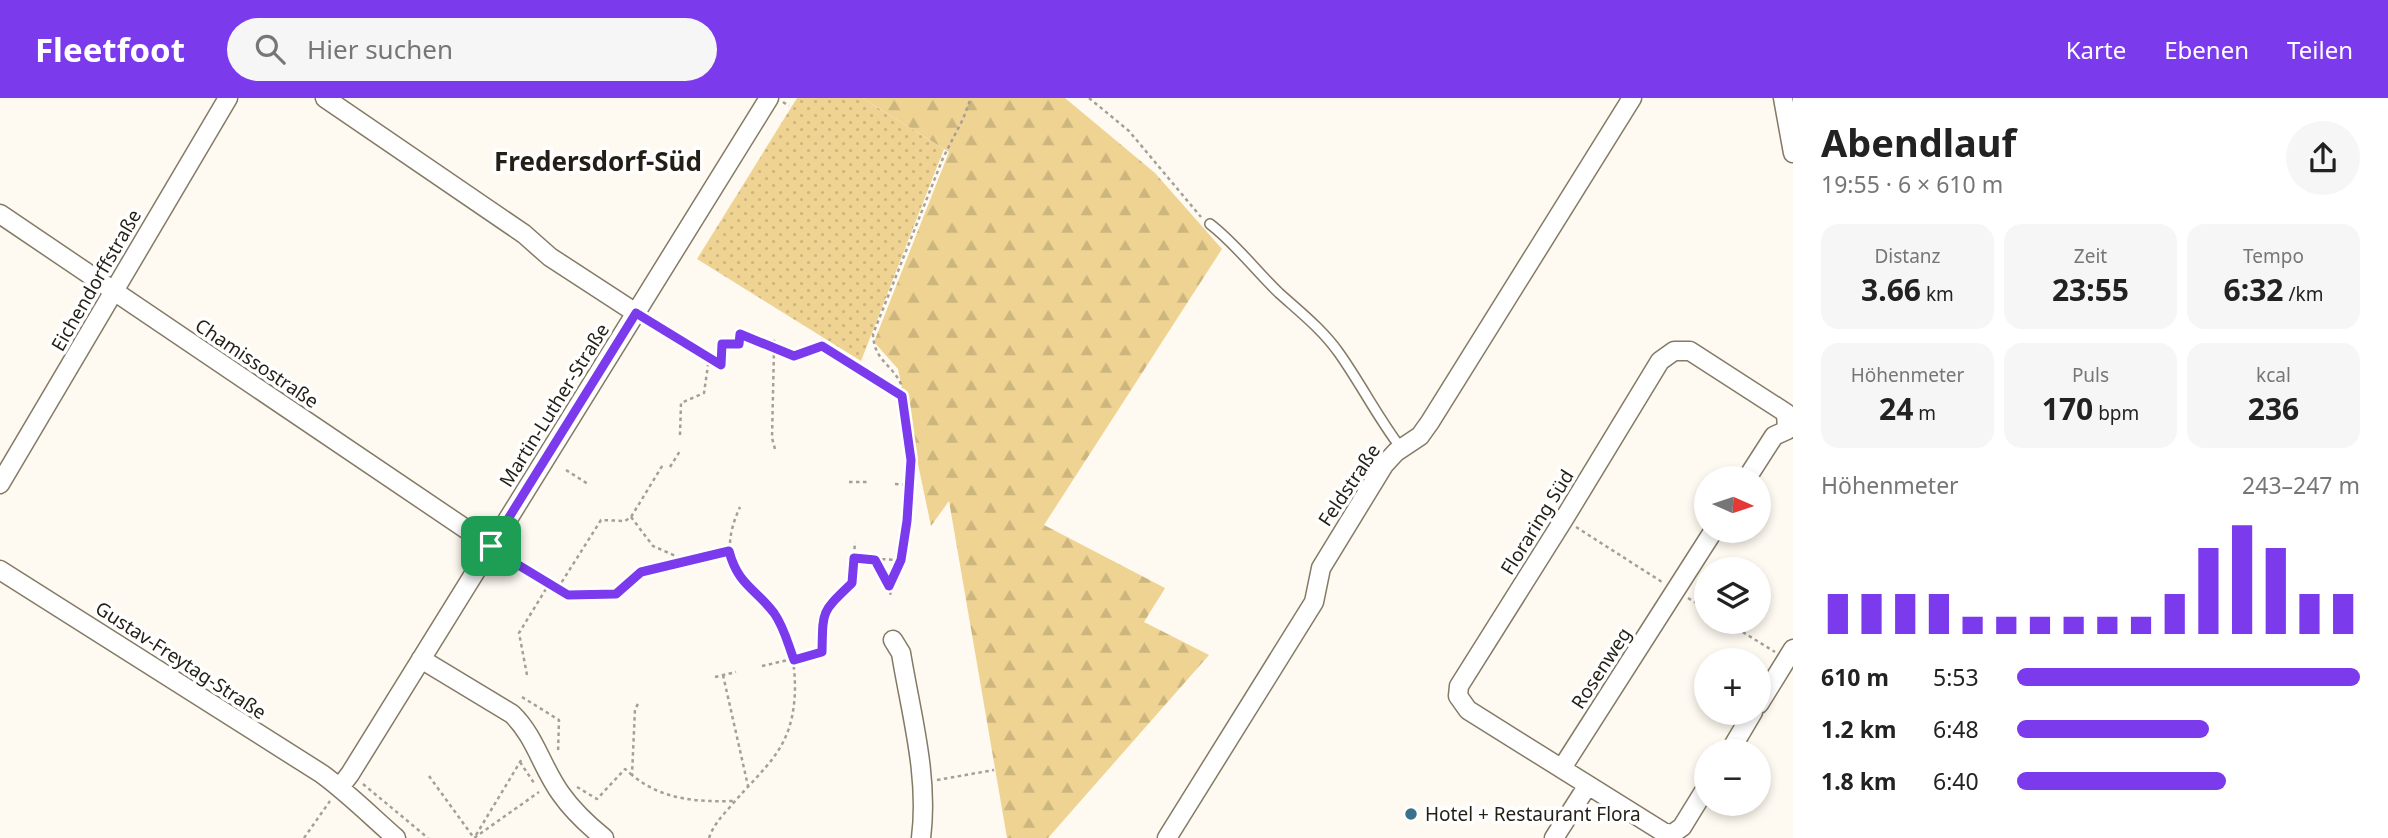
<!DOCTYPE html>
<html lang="de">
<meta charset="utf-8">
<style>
body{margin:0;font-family:"Noto Sans",sans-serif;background:#f6f6f6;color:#222;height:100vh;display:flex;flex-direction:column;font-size:26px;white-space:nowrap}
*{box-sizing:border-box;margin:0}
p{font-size:23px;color:#767676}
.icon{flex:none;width:38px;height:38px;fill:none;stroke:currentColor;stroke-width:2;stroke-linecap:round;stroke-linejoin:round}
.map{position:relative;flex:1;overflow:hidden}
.side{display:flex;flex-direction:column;background:#fff;width:595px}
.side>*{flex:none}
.needle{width:46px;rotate:93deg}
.tools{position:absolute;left:1694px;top:368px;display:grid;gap:14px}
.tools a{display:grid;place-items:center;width:77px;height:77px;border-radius:50%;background:#fff;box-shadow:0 4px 10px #0003;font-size:35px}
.pin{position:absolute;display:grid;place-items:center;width:60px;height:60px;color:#fff;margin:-30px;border-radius:14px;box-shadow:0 4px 10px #0006}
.round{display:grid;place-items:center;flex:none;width:74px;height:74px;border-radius:37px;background:#f6f6f6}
.head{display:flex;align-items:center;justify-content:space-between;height:119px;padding:0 28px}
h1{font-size:38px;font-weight:700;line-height:52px}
.stats{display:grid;grid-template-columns:repeat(3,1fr);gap:10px;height:119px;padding:7px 28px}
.stats div{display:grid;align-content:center;border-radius:18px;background:#f6f6f6;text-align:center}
.stats b{font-size:30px;font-weight:700}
.stats small{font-size:19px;font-weight:400}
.stats p{font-size:19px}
.chart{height:196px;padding:14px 28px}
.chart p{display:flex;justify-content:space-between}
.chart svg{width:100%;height:126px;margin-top:7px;stroke:#7c3aed;stroke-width:6}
ul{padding:0 28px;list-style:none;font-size:23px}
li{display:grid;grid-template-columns:112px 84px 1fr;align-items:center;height:52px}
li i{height:18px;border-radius:9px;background:#7c3aed}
header{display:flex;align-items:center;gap:42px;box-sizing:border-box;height:98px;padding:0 35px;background:#7c3aed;color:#fff}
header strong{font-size:33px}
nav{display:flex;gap:38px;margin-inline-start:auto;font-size:24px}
.search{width:490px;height:63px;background:#f6f6f6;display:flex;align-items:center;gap:18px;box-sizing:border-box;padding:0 24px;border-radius:38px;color:#767676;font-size:26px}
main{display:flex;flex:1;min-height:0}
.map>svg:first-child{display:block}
</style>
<header>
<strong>Fleetfoot</strong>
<div class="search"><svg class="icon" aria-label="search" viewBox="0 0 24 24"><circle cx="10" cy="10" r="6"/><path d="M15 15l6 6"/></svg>Hier suchen</div>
<nav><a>Karte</a><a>Ebenen</a><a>Teilen</a></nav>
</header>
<main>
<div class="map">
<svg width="1793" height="740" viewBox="0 0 1793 740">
<defs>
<pattern id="grass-dots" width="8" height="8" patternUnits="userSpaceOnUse" patternTransform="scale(1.75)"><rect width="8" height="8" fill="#efd393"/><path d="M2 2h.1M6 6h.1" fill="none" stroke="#cdb57e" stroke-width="1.8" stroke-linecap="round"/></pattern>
<pattern id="forest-firs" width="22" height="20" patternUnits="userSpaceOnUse" patternTransform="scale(1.75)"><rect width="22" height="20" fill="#efd393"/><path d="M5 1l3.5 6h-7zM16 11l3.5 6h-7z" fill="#cdb57e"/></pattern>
</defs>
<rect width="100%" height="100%" fill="#fefaf1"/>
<!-- grass -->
<path fill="url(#grass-dots)" d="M797 0H862L944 51 861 263 697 161Z"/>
<!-- forest -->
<path fill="url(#forest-firs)" d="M862 0H1065L1155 75 1222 151 1044 427 1165 490 1144 524 1209 557 1048 740H1007L949 403 931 428 898 271 874 244 949 54Z"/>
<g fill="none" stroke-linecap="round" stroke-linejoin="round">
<!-- lane casing -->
<g stroke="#847a65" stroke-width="12">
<path id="lane" d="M1210 126C1236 146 1255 172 1279 195 1300 214 1322 231 1339 255 1361 286 1378 320 1401 350"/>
</g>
<!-- street casing -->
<g stroke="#847a65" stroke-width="21">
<path id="street" d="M325 0 524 136 550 159 636 215
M1783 0 1793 55
M0 116 491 448
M0 386 228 0
M0 472 322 676C348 695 372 719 396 740
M893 542 901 555C911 616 929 678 921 740
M421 561 512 616C535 638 542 670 561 696 573 713 588 727 604 740
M1759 606 1793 551
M1730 653 1753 614
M1562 670 1714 432
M340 689 350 676 769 0
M1706 690 1682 729 1672 736 1663 734 1468 612 1458 598 1459 588 1564 421 1660 263 1674 253H1690L1786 315 1787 332 1774 338 1747 380
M1167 740 1314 504 1321 470 1384 367 1396 354 1420 338 1430 324 1632 0
M1554 740 1588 687"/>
</g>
<!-- path -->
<path stroke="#a4a097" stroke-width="2.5" stroke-dasharray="3.5 3.5" stroke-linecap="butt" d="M1089 0 1129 33 1201 119
M783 4 789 8
M650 223 721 267
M721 267 722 246H739L740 236 774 251V239
M680 337 681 305 704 295 709 260
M775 351 772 340 774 251 794 258 822 248 902 298
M670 369 680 353
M566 372 588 386
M849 384H868
M895 386 909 387
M631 419 653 448 687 463 728 453
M1576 429 1662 484
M504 458 568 497 616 496 641 474 687 463
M854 460 901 462C906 430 910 396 911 363 911 337 903 311 901 286 892 266 874 263 873 236L943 60 963 21 971 0
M875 462 889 488 891 499
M889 488 901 463
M558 490 601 422 625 423 631 419 664 365
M1688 500 1706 511
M1725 523 1775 554
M762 568 822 554C823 512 821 515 852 485L855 444
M527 577 519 535 549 486
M723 577 748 688
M715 579 736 574
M522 599 559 622 558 655
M638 606 635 611 632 677C662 702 697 704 734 703
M520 664 534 685
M429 678 474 740 539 694
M937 682 994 672
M363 686 428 740
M577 689 597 701 625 671 632 677
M476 737 523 659
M304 740 330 703
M709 740C713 728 721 719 730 709 765 667 794 652 795 590 795 565 790 535 774 514 766 504 755 497 747 488 724 464 727 437 740 409"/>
<!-- lane -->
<use href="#lane" stroke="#fff" stroke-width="9"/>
<!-- street -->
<use href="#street" stroke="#fff" stroke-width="18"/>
</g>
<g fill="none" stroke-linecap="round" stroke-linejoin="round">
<!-- route casing -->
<g stroke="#fff" stroke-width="14">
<path id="route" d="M636 215 721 267 722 246H739L740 236 794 258 822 248 902 298 911 362 907 423 901 462 889 488 875 462 854 460 852 485C821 515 823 511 822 554L794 562C788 546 784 529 774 515 755 490 738 487 729 453L641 474 616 496 568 497 490 450Z"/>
</g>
<!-- route -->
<use href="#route" stroke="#7c3aed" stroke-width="9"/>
</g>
<!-- markers -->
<circle fill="#3a718c" stroke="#fff" stroke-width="2.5" cx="1411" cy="716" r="7"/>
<g text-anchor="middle" stroke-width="7" stroke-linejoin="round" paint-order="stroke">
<!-- street labels -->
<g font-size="19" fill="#231f16" stroke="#fff">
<text transform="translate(96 182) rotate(-60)" y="7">Eichendorffstraße</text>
<text transform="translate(257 265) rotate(34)" y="7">Chamissostraße</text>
<text transform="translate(554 307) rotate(-58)" y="7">Martin-Luther-Straße</text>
<text transform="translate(1349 387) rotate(-56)" y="7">Feldstraße</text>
<text transform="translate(1537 424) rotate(-58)" y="7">Floraring Süd</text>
<text transform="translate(181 562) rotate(33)" y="7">Gustav-Freytag-Straße</text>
<text transform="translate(1601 570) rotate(-57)" y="7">Rosenweg</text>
</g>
<!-- poi labels -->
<g font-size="19" fill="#231f16" stroke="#fff" text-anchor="start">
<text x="1425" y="723">Hotel + Restaurant Flora</text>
</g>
<!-- district labels -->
<g font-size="26" font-weight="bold" fill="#231f16" stroke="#fff">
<text x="598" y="73">Fredersdorf-Süd</text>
</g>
</g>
</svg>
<div class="tools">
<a><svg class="needle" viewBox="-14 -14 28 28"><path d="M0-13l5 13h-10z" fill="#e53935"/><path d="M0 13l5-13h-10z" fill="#767676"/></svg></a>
<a><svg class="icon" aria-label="layers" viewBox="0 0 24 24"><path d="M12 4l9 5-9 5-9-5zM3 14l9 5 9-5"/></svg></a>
<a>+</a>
<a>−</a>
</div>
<div class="pin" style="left:491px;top:448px;background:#1e9e55"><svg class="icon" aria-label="arrive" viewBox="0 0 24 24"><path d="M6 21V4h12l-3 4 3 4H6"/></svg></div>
</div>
<section class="side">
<div class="head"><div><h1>Abendlauf</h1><p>19:55 · 6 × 610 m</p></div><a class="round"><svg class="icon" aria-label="share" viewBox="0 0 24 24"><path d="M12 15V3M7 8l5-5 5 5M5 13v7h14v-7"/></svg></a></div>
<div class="stats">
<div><p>Distanz</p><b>3.66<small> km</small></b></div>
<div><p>Zeit</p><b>23:55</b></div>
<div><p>Tempo</p><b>6:32<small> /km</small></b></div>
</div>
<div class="stats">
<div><p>Höhenmeter</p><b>24<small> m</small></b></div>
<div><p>Puls</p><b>170<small> bpm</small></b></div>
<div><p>kcal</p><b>236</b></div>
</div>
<div class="chart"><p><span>Höhenmeter</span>243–247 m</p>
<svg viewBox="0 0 160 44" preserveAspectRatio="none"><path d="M5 44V30M15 44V30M25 44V30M35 44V30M45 44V38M55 44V38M65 44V38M75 44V38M85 44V38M95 44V38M105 44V30M115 44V14M125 44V6M135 44V14M145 44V30M155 44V30"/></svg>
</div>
<ul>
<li><b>610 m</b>5:53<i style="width:100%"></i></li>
<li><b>1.2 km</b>6:48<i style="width:56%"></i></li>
<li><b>1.8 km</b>6:40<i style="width:61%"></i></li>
</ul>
</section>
</main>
